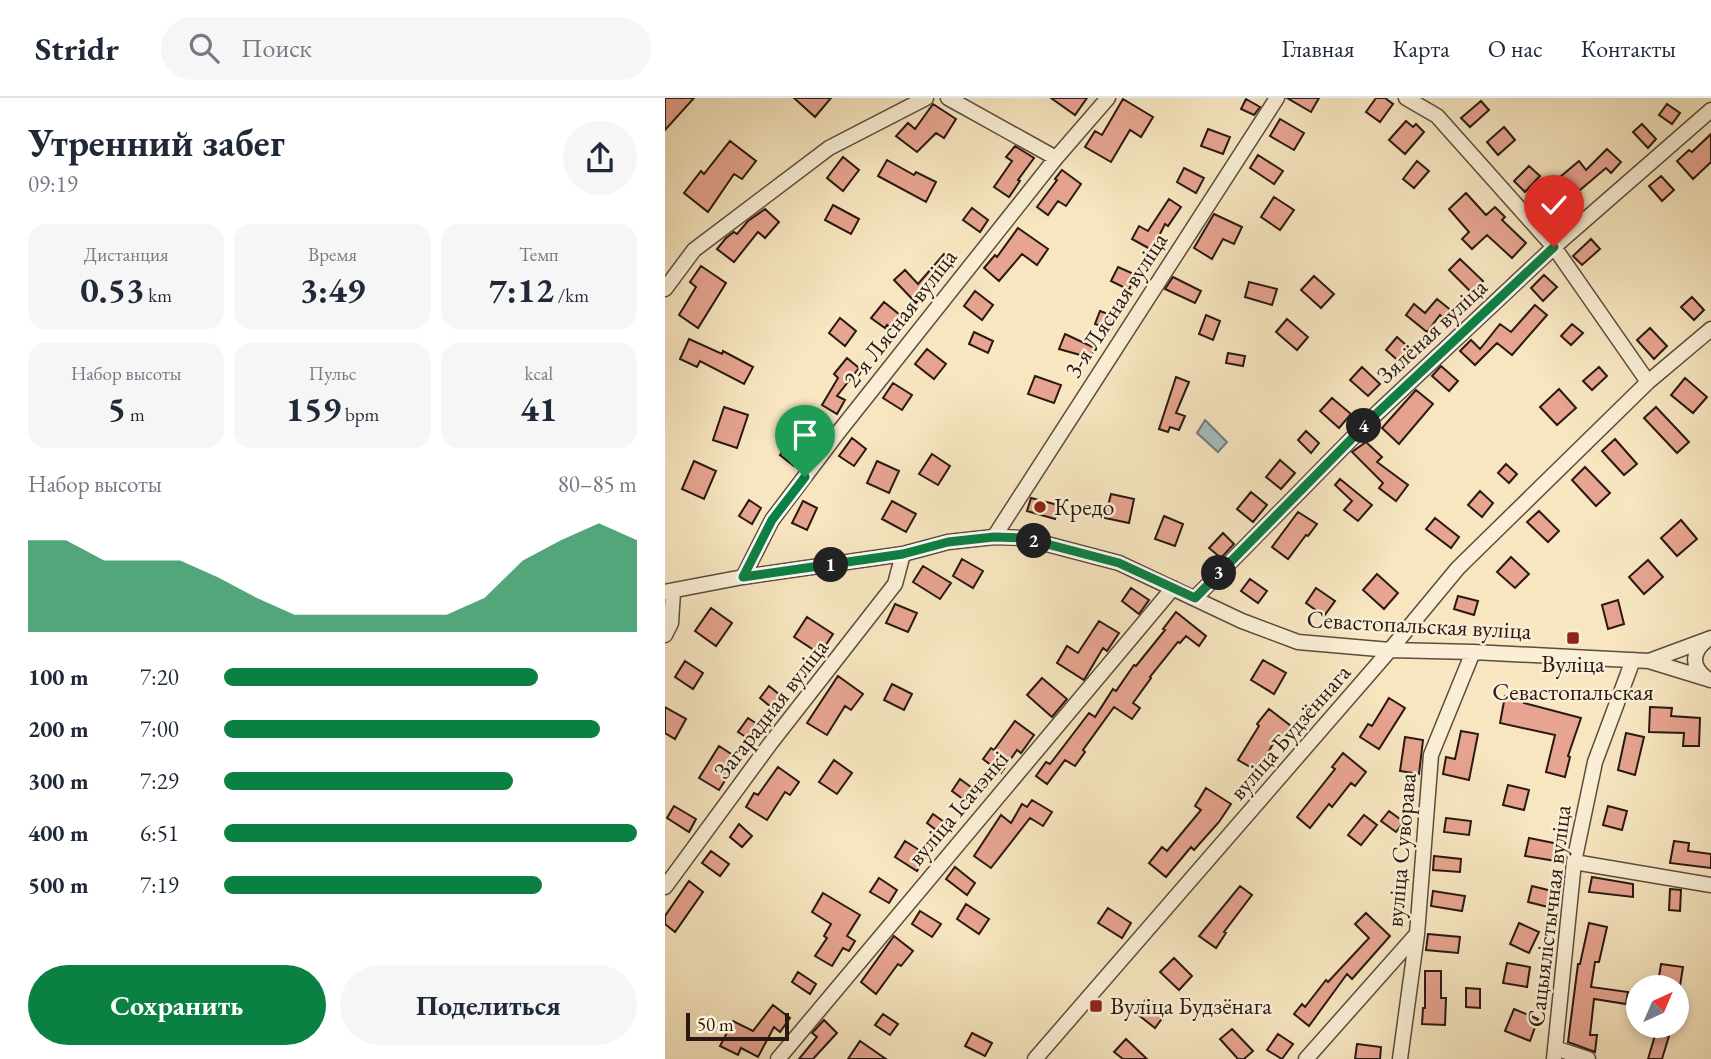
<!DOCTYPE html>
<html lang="ru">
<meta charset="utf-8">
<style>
body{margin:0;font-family:"EB Garamond",serif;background:#f6f6f7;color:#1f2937;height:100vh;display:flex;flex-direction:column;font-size:26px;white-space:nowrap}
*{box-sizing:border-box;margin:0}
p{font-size:23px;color:#747a83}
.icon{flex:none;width:38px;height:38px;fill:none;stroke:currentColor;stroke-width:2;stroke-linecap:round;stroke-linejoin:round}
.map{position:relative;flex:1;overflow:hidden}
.side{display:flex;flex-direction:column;background:#fff;width:665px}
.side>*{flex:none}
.needle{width:46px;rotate:44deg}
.tools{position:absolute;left:961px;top:877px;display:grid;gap:14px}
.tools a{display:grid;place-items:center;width:63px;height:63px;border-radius:50%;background:#fff;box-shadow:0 4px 10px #0003;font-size:35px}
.scale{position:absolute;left:21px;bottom:18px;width:103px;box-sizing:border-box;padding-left:7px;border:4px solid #291912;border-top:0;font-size:19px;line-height:24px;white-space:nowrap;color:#291912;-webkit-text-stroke:5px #faefd6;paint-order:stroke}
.pin{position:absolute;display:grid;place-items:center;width:60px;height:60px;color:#fff;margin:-72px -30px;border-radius:50% 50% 50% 0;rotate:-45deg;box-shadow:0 0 7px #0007}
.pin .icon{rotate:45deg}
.km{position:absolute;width:35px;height:35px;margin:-18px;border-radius:50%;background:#222;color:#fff;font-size:19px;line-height:35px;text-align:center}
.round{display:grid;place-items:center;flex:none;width:74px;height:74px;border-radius:37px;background:#f6f6f7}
.headline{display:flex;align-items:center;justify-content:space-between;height:119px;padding:0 28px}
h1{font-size:38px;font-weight:700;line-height:52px}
.stats{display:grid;grid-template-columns:repeat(3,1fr);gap:10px;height:119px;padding:7px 28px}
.stats div{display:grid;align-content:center;border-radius:18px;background:#f6f6f7;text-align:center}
.stats b{font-size:35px;font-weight:700}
.stats small{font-size:19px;font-weight:400}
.stats p{font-size:19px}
.chart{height:196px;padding:14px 28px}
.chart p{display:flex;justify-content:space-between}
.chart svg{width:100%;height:126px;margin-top:7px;fill:#0b8043;opacity:.7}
.primary-button{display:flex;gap:14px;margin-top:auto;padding:14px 28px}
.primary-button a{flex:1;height:80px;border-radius:42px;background:#0b8043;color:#fff;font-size:28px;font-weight:700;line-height:80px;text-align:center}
.primary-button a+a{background:#f6f6f7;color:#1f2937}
ul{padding:0 28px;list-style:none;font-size:23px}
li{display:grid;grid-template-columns:112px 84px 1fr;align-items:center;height:52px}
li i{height:18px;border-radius:9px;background:#0b8043}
header{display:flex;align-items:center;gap:42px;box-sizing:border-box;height:98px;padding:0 35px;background:#fff;border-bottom:2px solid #e0e1e3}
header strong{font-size:33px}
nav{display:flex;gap:38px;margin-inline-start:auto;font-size:24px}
.search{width:490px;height:63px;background:#f6f6f7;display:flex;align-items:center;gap:18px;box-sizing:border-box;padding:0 24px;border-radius:38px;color:#747a83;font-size:26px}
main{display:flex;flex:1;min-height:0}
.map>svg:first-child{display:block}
</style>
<header>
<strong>Stridr</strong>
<div class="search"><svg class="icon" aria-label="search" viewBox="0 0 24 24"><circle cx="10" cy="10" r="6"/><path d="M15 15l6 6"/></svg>Поиск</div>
<nav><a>Главная</a><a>Карта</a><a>О нас</a><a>Контакты</a></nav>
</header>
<main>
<section class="side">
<div class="headline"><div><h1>Утренний забег</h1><p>09:19</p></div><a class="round"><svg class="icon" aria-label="share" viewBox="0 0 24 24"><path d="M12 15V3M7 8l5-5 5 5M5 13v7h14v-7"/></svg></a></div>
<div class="stats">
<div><p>Дистанция</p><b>0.53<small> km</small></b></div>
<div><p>Время</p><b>3:49</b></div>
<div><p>Темп</p><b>7:12<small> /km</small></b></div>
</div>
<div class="stats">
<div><p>Набор высоты</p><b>5<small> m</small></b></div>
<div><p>Пульс</p><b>159<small> bpm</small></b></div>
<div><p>kcal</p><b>41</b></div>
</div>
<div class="chart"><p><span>Набор высоты</span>80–85 m</p>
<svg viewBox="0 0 160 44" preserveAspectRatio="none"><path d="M0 44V12L10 12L20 19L30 19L40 19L50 25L60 32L70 38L80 38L90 38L100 38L110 38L120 32L130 19L140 12L150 6L160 12V44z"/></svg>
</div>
<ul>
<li><b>100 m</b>7:20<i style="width:76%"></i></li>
<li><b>200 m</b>7:00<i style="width:91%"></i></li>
<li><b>300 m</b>7:29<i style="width:70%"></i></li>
<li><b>400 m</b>6:51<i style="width:100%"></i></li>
<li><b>500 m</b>7:19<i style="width:77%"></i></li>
</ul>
<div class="primary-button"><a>Сохранить</a><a>Поделиться</a></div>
</section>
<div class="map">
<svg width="1046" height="961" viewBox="0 0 1046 961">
<rect width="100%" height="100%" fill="#f7e6c0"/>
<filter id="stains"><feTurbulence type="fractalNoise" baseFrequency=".00286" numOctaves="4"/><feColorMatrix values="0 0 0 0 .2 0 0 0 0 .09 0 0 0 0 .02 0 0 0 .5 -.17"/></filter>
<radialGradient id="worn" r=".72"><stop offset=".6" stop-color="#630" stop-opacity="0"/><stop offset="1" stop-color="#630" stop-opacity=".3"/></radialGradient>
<!-- water -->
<path fill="#a4bcbe" stroke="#737b79" stroke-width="2" d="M540 322 562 344 553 354 532 335Z"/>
<!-- building -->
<path fill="#e7a490" stroke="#291912" stroke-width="2" d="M0 0H29L0 32Z
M129 0H166L150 19Z
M386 0H422L410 17Z
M622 0H654L646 14Z
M711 0H720L728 6 715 24 701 14Z
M458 1 488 19 476 39 465 32 446 64 420 49 430 33 437 37Z
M581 1 595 9 589 17 576 11Z
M816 3 824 12 805 29 796 20Z
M268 6 291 21 279 40 271 35 252 54 231 38 243 25 250 31Z
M1002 6 1015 15 1007 26 994 17Z
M615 21 639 35 629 52 605 38Z
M741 23 748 29 751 26 759 34 740 56 724 42Z
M977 26 991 41 983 50 968 34Z
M839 29 850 42 833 57 822 44Z
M543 31 565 39 558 56 536 48Z
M1046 36V64L1028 81 1012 63 1024 52 1027 54Z
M65 43 91 63 77 81 69 76 43 114 19 95 36 73 39 76Z
M350 48 369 60 353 82 355 83 344 99 329 89 347 63 341 59Z
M942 51 956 64 946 75 941 70 902 103 888 85 914 63 921 72Z
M593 57 618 73 609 86 585 70Z
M178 59 194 72 178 93 162 80Z
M222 62 249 77 251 74 271 84 261 104 213 78Z
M752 63 764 73 749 90 738 81Z
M864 68 875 78 860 94 849 83Z
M519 70 539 80 531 95 512 84Z
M397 72 416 86 401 108 393 103 383 117 372 109 392 82 390 81Z
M996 78 1009 92 997 103 984 88Z
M801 95 821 117 830 109 840 119 837 122 861 145 847 160 822 137 807 151 797 141 804 134 784 111Z
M609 99 629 112 615 132 596 119Z
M504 101 516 109 503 128 500 126 487 152 467 141 474 128 483 133Z
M168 107 194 121 186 136 160 122Z
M307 110 323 122 315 134 298 122Z
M100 111 114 124 100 140 93 134 69 164 52 151 61 140 69 134 72 136 83 123Z
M549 116 577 129 569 146 558 141 547 161 529 150Z
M353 130 383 151 372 167 357 156 334 183 319 170 330 157 332 159Z
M926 141 935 151 917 167 908 158Z
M279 156 287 164 251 205 229 182 240 172 253 186Z
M795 161 818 183 807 195 784 172Z
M36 168 61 185 33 230 14 217 31 189 25 184Z
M453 169 471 177 464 192 446 183Z
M879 177 892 189 878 203 866 190Z
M649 178 669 196 656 210 636 192Z
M508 179 536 193 530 205 500 191Z
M584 184 612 191 607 207 580 199Z
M310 193 328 207 317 222 299 208Z
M1027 199 1039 212 1029 222 1016 209Z
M772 201 788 214 781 223 775 217 762 234 741 217 749 206 760 215Z
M219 204 240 221 231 233 222 227 220 230 206 220Z
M870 207 882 217 847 257 832 245 810 267 795 253 806 242 815 251 835 226 846 234Z
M435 213 451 219 446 232 430 226Z
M541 217 555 223 548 242 534 236Z
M175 220 191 233 180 248 164 235Z
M622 221 643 239 632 252 611 234Z
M907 226 918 235 906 247 896 238Z
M985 230 1002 248 989 261 972 242Z
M309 234 328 243 323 255 304 246Z
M400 236 430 250 426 260 394 251Z
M732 239 748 253 737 266 721 252Z
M24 241 57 256 58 253 88 269 79 286 35 263 32 269 15 261Z
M262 251 281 266 269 281 250 266Z
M563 255 580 258 578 268 561 265Z
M182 260 194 270 172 298 180 302 172 316 157 307 173 280 169 276Z
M776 268 793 283 784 293 767 278Z
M697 269 715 286 703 298 685 282Z
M934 269 942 278 927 292 918 283Z
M370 278 396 287 389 305 363 296Z
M511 279 524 284 511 315 520 318 514 332 505 329 503 334 494 331Z
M1020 280 1042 299 1028 315 1006 297Z
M228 285 247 297 237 312 218 300Z
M894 291 911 310 892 327 875 309Z
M751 292 768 306 734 346 717 330Z
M667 300 686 316 674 330 655 313Z
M59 309 83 317 72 350 48 342Z
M991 309 1024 344 1012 355 979 320Z
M641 333 654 345 646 355 633 342Z
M133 334 146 344 129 368 115 357Z
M187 340 201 351 189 368 174 358Z
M950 341 972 366 959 377 937 353Z
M701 344 717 359 712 364 743 387 731 403 714 390 718 385 687 354Z
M267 356 285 368 273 387 254 376Z
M615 362 630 375 616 391 601 379Z
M29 363 51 373 39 401 17 391Z
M212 363 234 373 224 395 202 385Z
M841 366 852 376 844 385 833 375Z
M920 369 945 395 931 408 907 382Z
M675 381 707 407 693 423 679 412 687 403 670 387Z
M815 393 828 405 817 419 803 407Z
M586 394 602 407 588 424 572 411Z
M446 396 469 401 464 425 440 420Z
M366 400 393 407 390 421 362 413Z
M84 402 96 410 87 426 74 418Z
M138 403 152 410 142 432 127 425Z
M227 403 251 416 241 434 217 421Z
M874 413 894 433 883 444 862 424Z
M633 414 652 426 643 438 641 437 623 461 607 449Z
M499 418 518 426 510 448 490 441Z
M770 420 794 439 786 450 761 431Z
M1016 422 1032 441 1012 458 996 440Z
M558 435 569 446 556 460 544 450Z
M846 459 864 476 850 490 832 474Z
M297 461 318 473 308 490 288 478Z
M983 462 998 479 979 496 964 479Z
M258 468 286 485 275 501 248 484Z
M712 476 733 495 719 511 698 492Z
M585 481 602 493 593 505 576 493Z
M466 490 484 502 474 516 457 503Z
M651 490 670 503 659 518 641 505Z
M793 498 813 503 809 517 789 511Z
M953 502 959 526 943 531 937 507Z
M230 506 252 515 243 534 221 525Z
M46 510 67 525 51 548 30 533Z
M511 514 541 538 534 548 521 538 515 545 513 544 485 579 486 580 468 605 475 610 467 621 449 609 418 652 420 654 410 668 400 662 382 686 371 678 381 664 385 666 424 615 430 619 448 591 451 593 469 567 471 568 500 532 498 531Z
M142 519 168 536 155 556 129 539Z
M434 523 454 535 442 553 438 550 419 582 392 565 402 548 413 555Z
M598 562 621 575 609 596 586 582Z
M20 563 38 575 28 591 10 579Z
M173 578 198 596 186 612 180 608 162 637 142 625Z
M377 580 402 601 387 619 362 597Z
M227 586 247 596 239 612 219 602Z
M104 588 121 602 112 614 95 600Z
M840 598 860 602 859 605 916 620 903 658 905 659 900 679 881 674 890 637 835 625Z
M724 600 740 610 714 651 695 639 703 626 707 628Z
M0 609 21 621 10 641 0 635Z
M985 609 1007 610 1006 618 1035 620 1034 648H1018L1019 635 984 634Z
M604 611 626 628 614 643 611 641 592 673 573 662 594 628 592 626Z
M83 620 98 630 89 644 73 634Z
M350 623 369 637 356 655 352 652 336 675 318 661 326 650 329 652Z
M796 633 813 636 804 682 778 676 781 659 790 661Z
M961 635 979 639 970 677 953 672Z
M740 639 758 642 754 676 735 673Z
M54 648 74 661 54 692 34 680Z
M678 655 701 674 690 688 686 685 667 709 664 706 645 730 632 719 670 671 667 669Z
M169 662 187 675 172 696 154 684Z
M113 669 134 684 125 697 120 694 102 722 81 709 89 695 93 697Z
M295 681 314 695 306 707 287 693Z
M843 687 864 692 859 712 838 707Z
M541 690 566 706 554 724 529 752 526 749 501 779 484 765 497 749 502 753 536 712 530 708Z
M367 702 387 714 378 728 365 720 326 770 309 758 336 717 346 725 357 706 362 709Z
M9 708 31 721 24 734 2 720Z
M943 708 962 713 957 732 938 727Z
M724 713 739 724 731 734 716 723Z
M268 716 286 729 279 738 262 725Z
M699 717 712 727 696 747 683 737Z
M781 720 806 723 804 737 779 734Z
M74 726 87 738 77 749 65 739Z
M864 740 894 746 891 763 860 758Z
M240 743 262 757 252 773 230 759Z
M1009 743 1024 745 1023 753 1046 756V770L1005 765Z
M46 753 64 766 55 778 37 765Z
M769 758 796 761 795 774 768 772Z
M290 769 310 785 302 797 281 781Z
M927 779 968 786V799L924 794Z
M214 780 232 792 224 805 205 794Z
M24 783 38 794 10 834 0 826V818Z
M575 788 587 797 559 834 561 835 551 850 534 838Z
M867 788 887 793 883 809 863 804Z
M1005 791 1016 792 1015 813 1004 812Z
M768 793 800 798 797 813 766 808Z
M158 795 195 817 182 838 190 843 184 853 178 850 167 868 150 858 162 840 159 838 166 826 147 814Z
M301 806 324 821 314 836 292 821Z
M443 810 466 825 457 840 433 825Z
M255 813 276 826 267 839 247 826Z
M701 815 725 838 687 881 682 876 644 928 629 916 637 906 640 909 661 882 663 884 704 840 690 826Z
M854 825 874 834 864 855 845 846Z
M924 825 942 829 934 864H930L926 889 963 894 961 906 929 901 925 937H932L930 954 903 944 913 866H915Z
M763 836 795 839 793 855 761 852Z
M229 838 248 853 236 868 233 866 211 896 196 884Z
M509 860 527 878 514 892 495 874Z
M842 865 865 869 862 889 838 885Z
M996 866 1018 869 1015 888 993 885Z
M760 873H776V900H781L780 927 757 926 758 910H760Z
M133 874 151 886 145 896 127 884Z
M801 890 815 891V910L801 909Z
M482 900 501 915 490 930 471 915Z
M108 907 125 920 115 934 109 929 93 959 76 950 73 957 55 948 68 923 88 933Z
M849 911 873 921 865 943 840 933Z
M218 916 233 926 225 937 210 927Z
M159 922 172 935 148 961H134L152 939 147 935Z
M567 931 588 953 579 961H573L555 941Z
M991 934 1004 938 997 961H983Z
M307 935 327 945 320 958 300 948Z
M613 936 628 946 617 961 602 952Z
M461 941 482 961H458L449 954Z
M195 943 221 961H183Z
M692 946 716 949 715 961H690Z"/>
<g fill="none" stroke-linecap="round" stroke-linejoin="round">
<!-- minor casing -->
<g stroke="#5c4c3e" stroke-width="17">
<path id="minor" d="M283 0 391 60
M741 0 772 18 889 149 983 284
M0 191 29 152 164 50 261 0
M329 439 612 0
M78 479 107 422 172 336 391 60 443 0
M0 494 78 479 238 456 283 444 329 439 359 440 454 465 577 523 633 544 725 552 808 554 984 563 1046 582
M530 500 710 317 889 149 1046 12
M0 537 6 525 8 494
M984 563 1046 540
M1040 579C1026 568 1027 553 1042 542
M909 764 1046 787
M0 789 105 646 230 486 238 456
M890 950 923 961
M113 961 508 490
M370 961 725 552 793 470 983 284 1046 231
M641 961 751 837
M735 961 752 836 766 657 808 554
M889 961 909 764 930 664 968 562"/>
</g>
<!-- minor -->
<use href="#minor" stroke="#faefd6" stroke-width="14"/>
</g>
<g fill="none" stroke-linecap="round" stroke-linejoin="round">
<!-- route casing -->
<g stroke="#fff" stroke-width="14">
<path id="route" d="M140 379 107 422 78 479 238 456 283 444 329 439 359 440 454 465 530 500 710 317 889 149"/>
</g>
<!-- route -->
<use href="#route" stroke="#0b8043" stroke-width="9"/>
</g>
<!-- markers -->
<g fill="#8f2418" stroke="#faefd6" stroke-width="2.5">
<circle cx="375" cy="409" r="7"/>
<rect x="901" y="533" width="14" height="14" rx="3.5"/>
<rect x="424" y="901" width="14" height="14" rx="3.5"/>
</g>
<g text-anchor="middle" stroke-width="5" stroke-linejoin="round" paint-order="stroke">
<!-- street labels -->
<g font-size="24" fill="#291912" stroke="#faefd6">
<text transform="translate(451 207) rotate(-57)" y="8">3-я Лясная вуліца</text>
<text transform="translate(235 220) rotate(-52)" y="8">2-я Лясная вуліца</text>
<text transform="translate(767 233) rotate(-43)" y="8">Зялёная вуліца</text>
<text transform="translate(754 527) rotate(3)" y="8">Севастопальская вуліца</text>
<text transform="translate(106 611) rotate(-52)" y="8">Загарадная вуліца</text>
<text transform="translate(625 634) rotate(-49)" y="8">вуліца Будзённага</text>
<text transform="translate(293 710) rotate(-50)" y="8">вуліца Ісачэнкі</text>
<text transform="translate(736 752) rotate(-85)" y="8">вуліца Суворава</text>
<text transform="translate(884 818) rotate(-83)" y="8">Сацыялістычная вуліца</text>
</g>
<!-- poi labels -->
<g font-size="24" fill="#291912" stroke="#faefd6" text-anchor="start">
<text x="389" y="417">Кредо</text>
<text x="908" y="574" text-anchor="middle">Вуліца<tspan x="908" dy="28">Севастопальская</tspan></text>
<text x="445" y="916">Вуліца Будзёнага</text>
</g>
</g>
<rect width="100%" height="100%" filter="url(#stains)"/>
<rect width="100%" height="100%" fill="url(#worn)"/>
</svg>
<div class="tools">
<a><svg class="needle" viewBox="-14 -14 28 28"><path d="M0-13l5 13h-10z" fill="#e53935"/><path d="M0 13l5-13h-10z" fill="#747a83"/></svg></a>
</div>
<div class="scale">50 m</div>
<div class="pin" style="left:140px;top:379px;background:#1e9e55"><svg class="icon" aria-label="arrive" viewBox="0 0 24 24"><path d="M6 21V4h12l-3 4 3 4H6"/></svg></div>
<div class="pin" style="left:889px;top:149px;background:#d93025"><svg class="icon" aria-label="check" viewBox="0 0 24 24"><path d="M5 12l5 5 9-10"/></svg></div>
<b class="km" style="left:166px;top:467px">1</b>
<b class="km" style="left:369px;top:443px">2</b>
<b class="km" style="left:554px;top:475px">3</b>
<b class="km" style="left:699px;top:328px">4</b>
</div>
</main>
